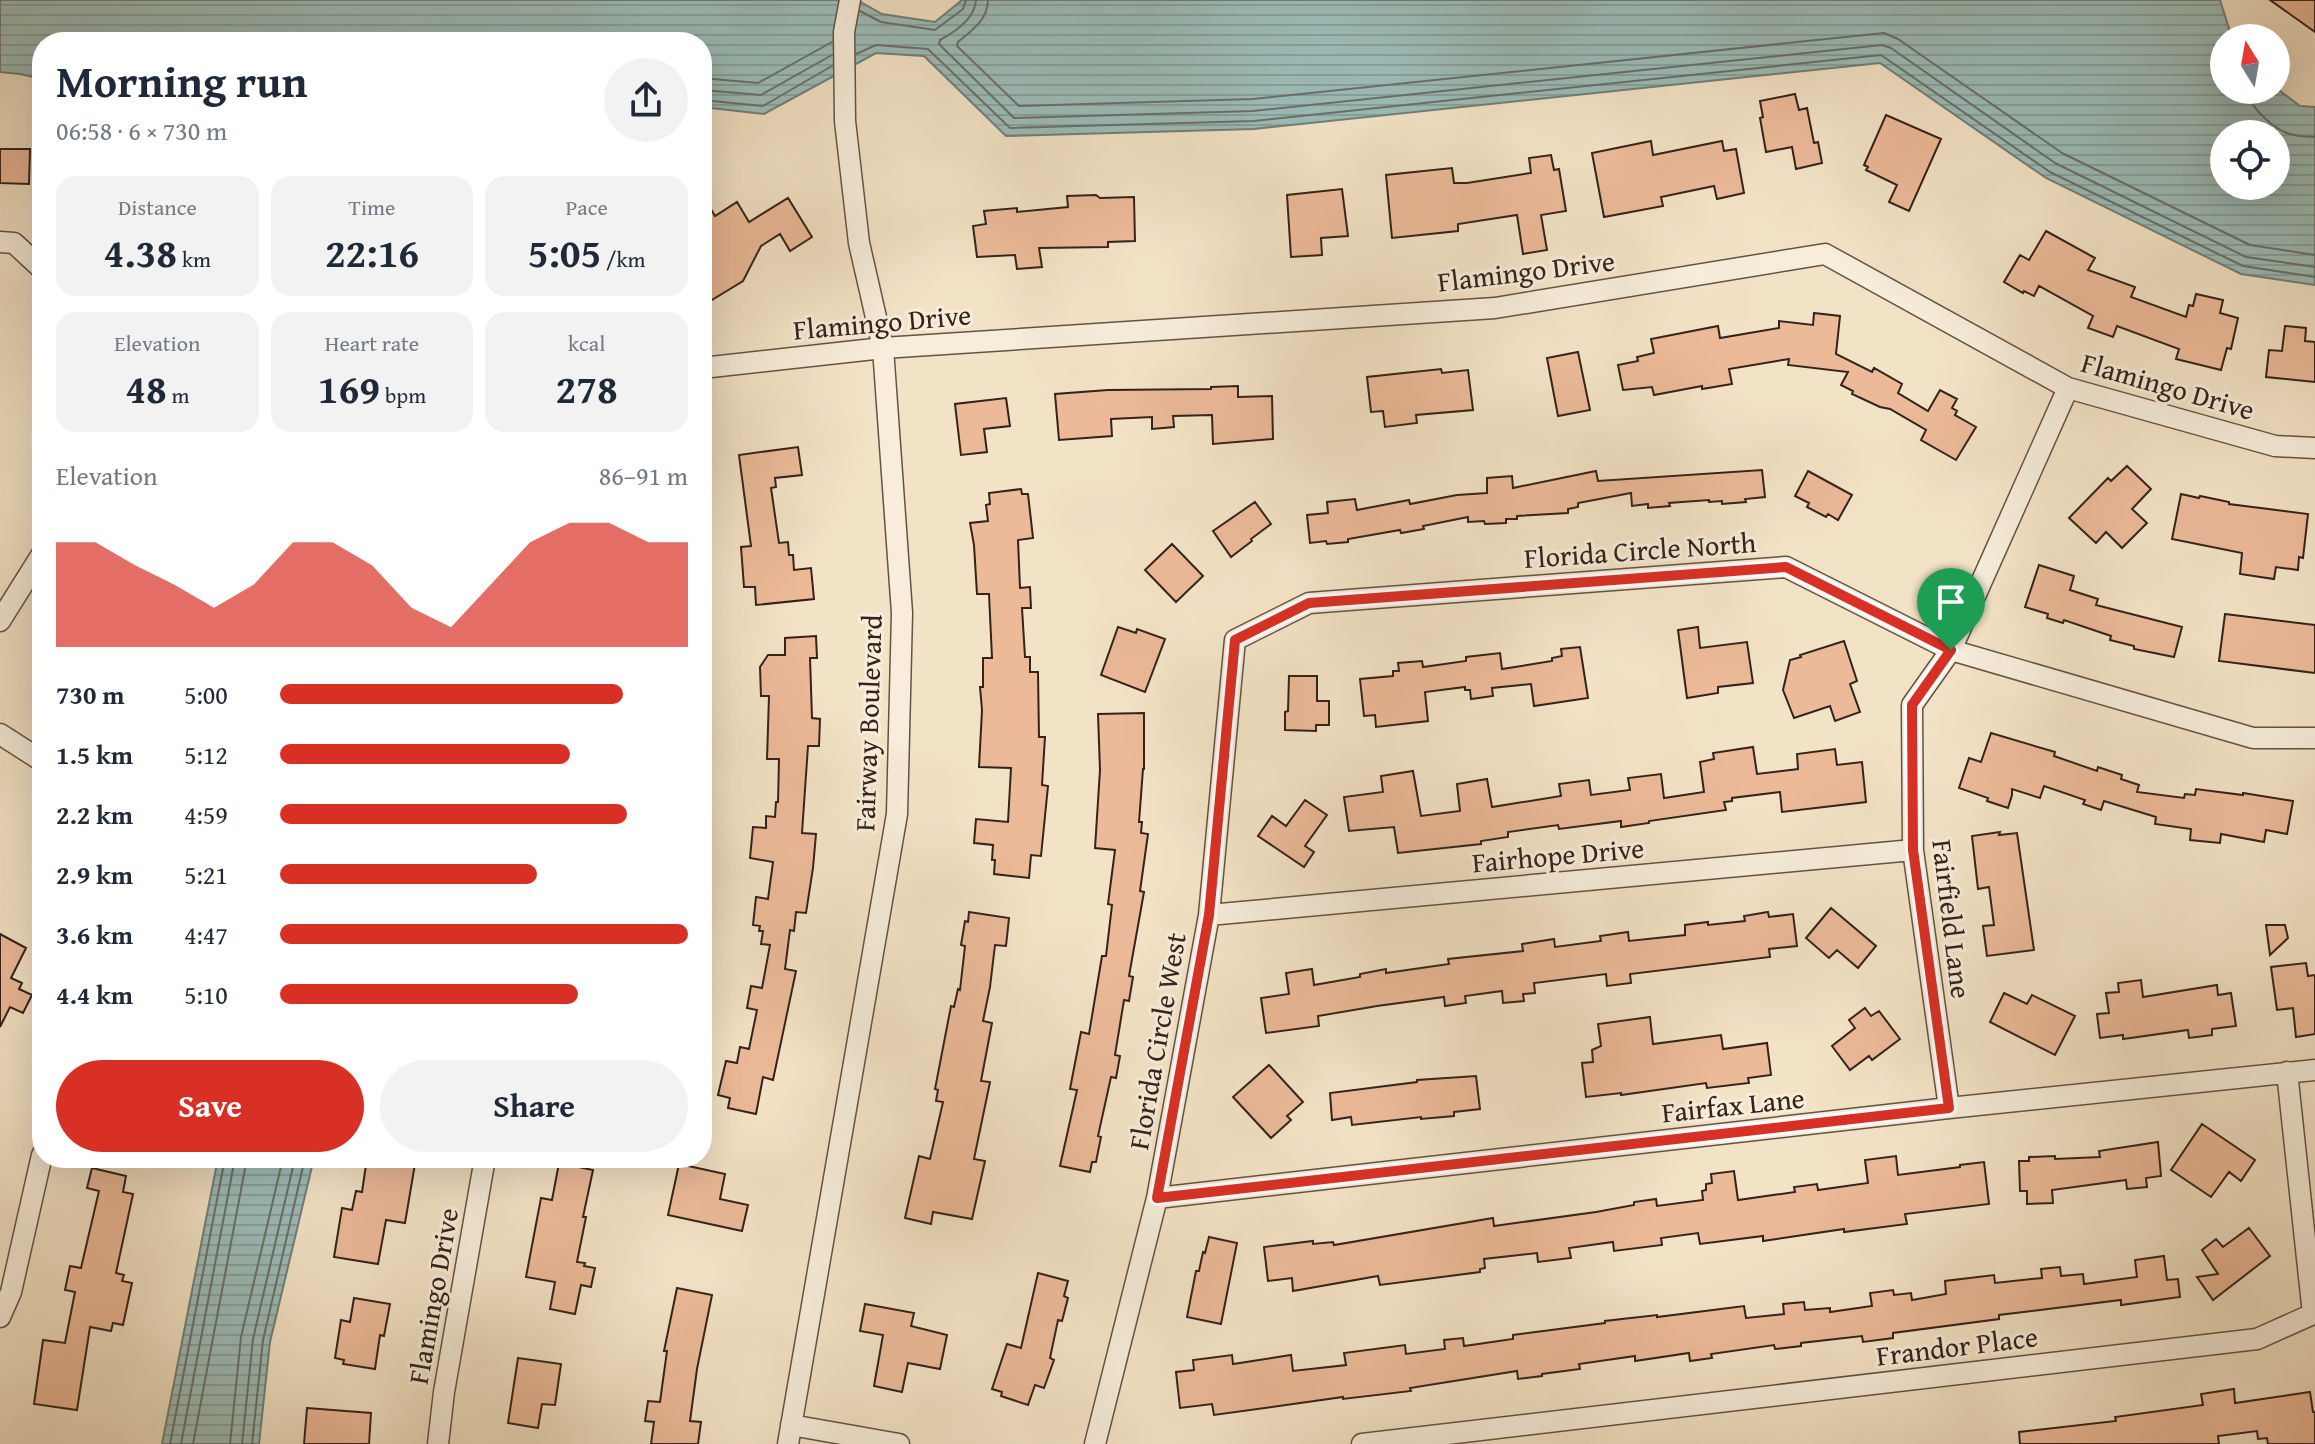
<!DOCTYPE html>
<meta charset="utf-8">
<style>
body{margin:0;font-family:"Gentium Book Plus",serif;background:#f2f2f3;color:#1f2937;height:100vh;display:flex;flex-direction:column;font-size:30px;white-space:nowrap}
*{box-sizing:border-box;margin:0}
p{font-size:26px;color:#747a83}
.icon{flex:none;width:44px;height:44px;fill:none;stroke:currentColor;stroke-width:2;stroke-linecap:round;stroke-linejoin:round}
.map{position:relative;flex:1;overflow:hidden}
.sheet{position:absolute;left:32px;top:32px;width:680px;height:1136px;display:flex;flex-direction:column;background:#fff;border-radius:32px;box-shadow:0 8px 32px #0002}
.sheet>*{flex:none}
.needle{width:52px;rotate:349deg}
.tools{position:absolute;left:2210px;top:24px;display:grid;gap:16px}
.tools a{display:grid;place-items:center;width:80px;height:80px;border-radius:50%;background:#fff;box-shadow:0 8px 32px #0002;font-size:40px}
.pin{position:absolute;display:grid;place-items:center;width:68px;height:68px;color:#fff;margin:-82px -34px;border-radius:50% 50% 50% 0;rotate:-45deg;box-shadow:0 0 8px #0007}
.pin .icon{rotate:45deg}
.round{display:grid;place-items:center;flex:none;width:84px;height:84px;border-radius:42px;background:#f2f2f3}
.headline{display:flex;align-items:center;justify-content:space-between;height:136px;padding:0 24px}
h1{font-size:44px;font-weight:700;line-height:60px}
.figures{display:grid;grid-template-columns:repeat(3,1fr);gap:12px;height:136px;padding:8px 24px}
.figures div{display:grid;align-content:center;border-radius:20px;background:#f2f2f3;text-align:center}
.figures b{font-size:40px;font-weight:700}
.figures small{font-size:22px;font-weight:400}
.figures p{font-size:22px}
.chart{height:224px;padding:16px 24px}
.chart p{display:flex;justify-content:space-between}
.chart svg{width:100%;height:144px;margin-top:8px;fill:#d93025;opacity:.7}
.cta{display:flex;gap:16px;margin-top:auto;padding:16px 24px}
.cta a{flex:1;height:92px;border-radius:48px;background:#d93025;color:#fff;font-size:32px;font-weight:700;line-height:92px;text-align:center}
.cta a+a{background:#f2f2f3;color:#1f2937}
ul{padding:0 24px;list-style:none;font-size:26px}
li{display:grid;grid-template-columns:128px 96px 1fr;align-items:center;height:60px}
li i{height:20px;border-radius:10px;background:#d93025}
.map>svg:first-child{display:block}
</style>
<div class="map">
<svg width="2315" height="1444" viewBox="0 0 2315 1444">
<defs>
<pattern id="water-rules" width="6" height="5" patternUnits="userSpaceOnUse" patternTransform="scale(2)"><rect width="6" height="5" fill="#9cbdb9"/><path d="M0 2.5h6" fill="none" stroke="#87a29e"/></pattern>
</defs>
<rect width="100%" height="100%" fill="#f3e3c6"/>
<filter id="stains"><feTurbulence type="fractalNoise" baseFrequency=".0025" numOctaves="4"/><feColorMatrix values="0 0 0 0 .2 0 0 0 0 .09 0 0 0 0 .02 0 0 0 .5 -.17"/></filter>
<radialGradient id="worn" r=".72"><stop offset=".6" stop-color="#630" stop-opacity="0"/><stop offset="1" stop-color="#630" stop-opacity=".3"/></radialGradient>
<!-- water -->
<path fill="url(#water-rules)" stroke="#727f7a" stroke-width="2" fill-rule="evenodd" d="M0 0H857L882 14 935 22 962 0H2220L2232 38H2224V90H2276V88L2300 106 2315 107V285L2241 274 2046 178 1880 63 1254 129 1006 136 924 56 876 53 764 114 702 107V42H42V79L20 74 0 72ZM2224 134H2276V186H2224Z
M218 1158H314L270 1342 259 1444H162Z"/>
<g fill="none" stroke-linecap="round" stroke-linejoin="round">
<!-- shore -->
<path stroke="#68706a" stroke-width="2" d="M976 0C975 18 955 32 940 40L939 44 1014 118 1253 111 1882 45 1891 48 2055 163 2246 257 2315 267
M988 0C987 21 973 29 958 42L957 46 1019 106 1253 99 1884 33 1898 39 2062 153 2250 245 2315 255
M860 11 881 22 935 30 963 9 966 0
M856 54 876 45 928 49 1010 128 1254 121 1881 55 2050 172 2243 266 2315 277
M702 78 758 83 832 42
M702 90 761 95 832 55
M2246 90C2250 108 2276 132 2294 135 2301 137 2308 136 2315 137
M702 100 763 106 832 66
M170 1444 225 1158
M181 1444 235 1158
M193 1444 247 1158
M230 1444 241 1337 283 1158
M242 1444 253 1339 295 1158
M252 1444 263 1340 305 1158"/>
</g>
<!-- building -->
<path fill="#ecba99" stroke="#34221b" stroke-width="2" d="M2270 0H2315V32Z
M1795 94 1799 110 1807 108 1814 143 1818 142 1822 163 1796 169 1792 147 1766 152 1760 118 1763 117 1760 101Z
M1886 115 1941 139 1909 211 1889 202 1897 185 1866 170 1868 167 1864 165Z
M1651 141 1653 155 1722 141 1724 151 1736 149 1744 193 1717 199 1714 186 1661 197 1663 206 1604 217 1592 153Z
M0 149H30L29 184 0 183Z
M1551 155 1554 170 1559 169 1566 211 1541 215 1547 250 1523 254 1517 215 1458 224V231L1392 238 1386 175 1452 168 1454 183H1467L1531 173 1529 158Z
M1342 189 1348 236 1321 238 1322 255 1291 257 1287 195Z
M702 194 715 216 737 202 749 222 788 198 812 237 790 251 780 234 761 246 743 281 702 306Z
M1096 195 1100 198 1134 197 1135 241 1108 242V247L1039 248 1042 267 1017 269 1015 255 977 257 973 226 986 224 984 211 1017 208V212L1068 207 1067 196Z
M2046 231 2095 258 2088 270 2135 287 2131 297 2186 317 2189 305 2193 306 2196 294 2223 300 2220 313 2238 318 2231 349 2227 348 2221 370 2176 359 2179 349 2117 326 2113 337 2088 328 2093 316 2039 286 2034 296 2024 291 2023 293 2004 282 2020 255 2029 260Z
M1814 313 1840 316 1836 354 1872 372 1874 368 1902 384 1898 393 1928 411 1940 390 1957 399 1952 408 1957 411 1955 415 1976 427 1956 460 1921 440 1926 430 1890 409 1880 407 1852 394 1853 391 1841 385 1848 372 1788 365 1789 359 1729 369 1732 384 1702 389V386L1654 395 1652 387 1623 390 1618 365 1638 361 1637 357 1654 353 1651 339 1718 326 1720 338 1779 328V321L1813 325Z
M2285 326 2306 328 2305 341 2315 342V382L2266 377 2269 350 2282 351Z
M1578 352 1590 410 1558 416 1547 358Z
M1441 369 1442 373 1468 370 1473 410 1416 415 1417 423 1385 427 1383 411 1371 412 1367 377Z
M1238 386V397L1272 396 1273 439 1213 444 1212 415 1173 416 1174 427 1152 429V417L1111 419 1112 436 1059 440 1055 394 1108 390 1211 389V387Z
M1006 398 1010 426 984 429 987 452 961 455 955 404Z
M798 447 802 475 775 478 776 487 771 488 779 543 788 542 789 555H793L794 570 811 568 814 599 756 605 755 587H744L741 547 751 546 739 455Z
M2127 466 2151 489 2132 509 2147 523 2122 548 2106 532 2096 543 2069 518 2108 478 2111 481Z
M1762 470 1765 497 1745 499 1746 502 1722 504V501L1709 502V500L1669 503 1670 506 1648 508V504L1632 506 1631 493 1578 503V507L1568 509V513L1517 516V519H1506V523L1485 524 1484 521 1468 522V517L1423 526 1424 529 1401 533 1400 530 1348 539V542L1327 544 1326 541 1310 543 1307 515 1328 513 1327 502 1355 499 1357 510 1409 500 1410 504 1457 495 1487 493V478L1512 476 1513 488 1596 471 1598 481Z
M1808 471 1852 495 1838 520 1828 514 1826 517 1807 507 1809 503 1795 496Z
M1021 489 1022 494H1028L1033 538 1018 540 1020 588 1030 587 1031 608H1022L1025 657H1030V672H1038L1039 737H1045L1042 785 1048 786 1041 856 1031 855 1029 878 994 874 995 860H992L993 845 974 843 976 819 1008 822 1011 768 979 767 982 710 980 687H983V658H992L989 594H977L974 545 970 523 988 521 986 505 990 504 989 493Z
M2181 494 2199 498 2200 496 2229 502V504L2308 514 2303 558 2299 557 2298 570 2276 567 2274 579 2240 574 2242 553 2172 539Z
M1255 502 1271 524 1251 539 1252 541 1231 557 1213 531Z
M1172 544 1203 576 1176 602 1145 570Z
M2039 565 2074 576 2070 590 2098 599 2096 605 2182 627 2174 657 2134 649V646L2110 640 2111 636 2064 620 2063 623 2047 618 2048 614 2025 607Z
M2225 614 2315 625V673L2219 661Z
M1118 627 1136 633 1137 629 1165 639 1145 692 1101 675Z
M1698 627 1700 648 1747 642 1753 683 1718 687V693L1687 698 1678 630Z
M816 636 817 658H810L812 718 820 719 819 746H808L802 833 816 834 813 868 806 913 796 912 794 931 790 930 785 969 796 971 773 1080 763 1077 756 1114 728 1108 730 1098 718 1095 726 1061 737 1063 740 1047 749 1049 757 1010 747 1008 751 986 762 988 770 945 761 944 763 931H759L760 926 753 925 756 897 768 899 773 862 750 858 753 827 766 828V816L775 817 776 802H778L779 759H767L769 696H761L760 667 768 655H785V638Z
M1844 641 1857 681 1850 684 1860 712 1835 721 1830 706 1794 718 1783 690 1790 660 1801 657 1800 655Z
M1580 647 1588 698 1534 706 1531 684 1492 688 1493 696 1471 699 1470 690H1465V687L1425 692 1428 721 1376 727 1375 715 1364 716 1360 679 1393 676V671H1399L1398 663 1422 661 1423 667 1466 661V657L1500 653 1502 669 1552 661V658L1562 656 1561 649Z
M1289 676H1317V701H1329V725H1316V731L1285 730V712L1288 711Z
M1144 713V769H1143L1139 822H1142L1141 833 1148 834 1140 891 1144 892 1129 976 1133 977 1129 1001 1124 1000 1115 1055 1120 1056 1116 1078 1111 1077 1098 1136 1101 1137 1096 1162H1092L1090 1172 1060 1166 1077 1090 1070 1089 1081 1032 1089 1034 1102 956H1106L1112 905 1108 904 1115 850 1095 848 1100 770 1098 714Z
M1991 733 2055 752 2054 756 2097 771 2098 767 2122 775 2121 779 2139 785 2137 792 2184 798 2185 794 2195 795 2196 789 2243 795V793L2293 801 2287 834 2266 830 2264 842 2221 834 2220 843 2190 840 2191 829 2155 824 2156 817 2104 801 2101 810 2083 804 2085 800 2044 786 2040 798 2012 789V795L2008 808 1987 801 1988 798 1959 788 1969 758 1981 762Z
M1753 747 1757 774 1798 769 1797 754 1835 749 1837 765 1862 762 1866 802 1782 812 1780 792 1732 798V801L1724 802 1726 810 1649 821V823L1621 827V821L1559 829 1558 825 1508 832V837L1481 841V844L1398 853 1394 827 1349 831 1344 797 1383 792 1381 776 1413 771 1421 816 1460 811 1457 784 1487 779 1492 807 1561 796 1559 784 1589 780 1591 795 1630 790 1628 778 1661 774 1664 798 1704 792 1700 762 1714 759 1713 753Z
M1305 800 1327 815 1305 846 1314 852 1304 867 1258 836 1272 816 1286 826Z
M2000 832 1999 835 2017 833 2034 950 1987 956 1983 926 1994 925 1989 887 1978 889 1972 836Z
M1831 908 1876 946 1858 968 1837 950 1829 958 1806 938Z
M969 912 1009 918 1006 946 995 945 990 987 983 1021 992 1023 981 1081 990 1082 974 1159 985 1161 972 1219 933 1212 931 1224 905 1218 919 1156 930 1159 943 1102 936 1101 938 1090 935 1089 951 1006 954 1007 958 989 960 990 965 946 961 945 965 921 968 922Z
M1768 912 1769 917 1793 914 1797 946 1769 949 1770 957 1630 974 1631 983 1607 986 1606 974 1534 983 1535 993 1523 994 1524 1001 1503 1003 1502 991 1465 996 1466 1003 1445 1006 1444 997 1377 1006 1318 1016 1319 1026 1266 1033 1261 998 1289 994 1286 973 1312 969 1314 985 1360 977V974L1386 969V973L1449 964 1448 959 1523 951 1522 944 1554 939 1555 947 1601 941 1600 936 1628 932 1629 941 1685 935V925L1708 922V925L1745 921 1744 916Z
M2266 925H2285L2288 938 2270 955Z
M0 934 26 948 11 978 22 983 19 989 32 995 23 1013 10 1007 0 1027Z
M2306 963 2308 976 2315 975V1034L2296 1037 2293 1008 2277 1010 2271 967Z
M2141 980 2143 997 2217 985 2218 995 2231 993 2236 1026 2212 1029V1035L2189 1038 2188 1030 2123 1039V1035L2100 1038 2097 1014 2109 1013 2106 993 2119 992 2118 983Z
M2004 993 2027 1004 2032 995 2075 1016 2055 1055 1990 1022Z
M1865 1008 1871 1016 1879 1011 1900 1039 1872 1060 1869 1056 1850 1070 1832 1046 1855 1028 1849 1020Z
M1650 1017 1653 1044 1721 1035 1723 1049 1767 1043 1771 1075 1748 1078 1749 1083 1707 1088 1706 1083 1621 1095V1093L1586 1097 1582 1063 1593 1062 1592 1050 1601 1046 1598 1024Z
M1269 1065 1303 1102 1287 1116 1291 1120 1271 1138 1233 1097Z
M1476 1076 1480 1109 1454 1112V1116L1421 1119V1117L1352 1125 1351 1117 1332 1120 1330 1093 1417 1082V1080Z
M2202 1124 2255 1160 2241 1181 2229 1172 2211 1197 2171 1170Z
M2158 1142 2161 1176 2146 1178 2147 1187 2127 1189 2126 1180 2052 1190 2053 1203 2027 1204V1191H2020L2019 1161H2029V1157L2055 1156V1159L2100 1157 2099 1151Z
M1896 1156 1898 1175 1960 1167V1165L1984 1162 1989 1204 1905 1214 1907 1224 1844 1232V1229L1763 1241V1236L1700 1244 1698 1233 1661 1238 1662 1245 1614 1251 1613 1242 1569 1248 1571 1258 1538 1262 1537 1253 1484 1259 1485 1268 1480 1269V1272L1380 1285 1378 1276 1293 1291 1292 1278 1268 1281 1264 1247 1313 1241V1244L1333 1242 1334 1245 1493 1218 1494 1226 1596 1212 1634 1205V1202L1656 1199 1657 1206 1703 1200 1702 1191 1706 1190V1184L1712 1183 1711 1174 1734 1171 1738 1200 1795 1192 1794 1187 1817 1184 1818 1190 1868 1183 1865 1160Z
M367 1158H416L405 1223 386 1220 378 1264 334 1257 342 1208 352 1210 356 1191 362 1192Z
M559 1163 593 1170 583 1217H586L577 1262 585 1263 584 1266 595 1268 591 1287 581 1285 575 1314 550 1309 555 1282 526 1277 541 1198 552 1200Z
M679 1164 725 1174 720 1199 748 1205 742 1231 668 1215Z
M92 1168 126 1176 123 1192 133 1194 116 1273 124 1275 122 1281 132 1283 123 1325 113 1323 111 1331 90 1327 77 1410 34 1404 43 1340 65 1343 75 1292 65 1290 70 1266 81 1268 99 1191 87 1188Z
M2249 1228 2270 1256 2213 1300 2197 1277 2218 1274 2202 1250 2216 1239 2223 1247Z
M1209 1237 1237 1243 1221 1324 1187 1317 1196 1271H1199L1203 1252 1205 1253Z
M2164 1256 2167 1280 2178 1279 2180 1297 2121 1305V1300L1999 1315V1319L1893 1333V1338L1863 1342 1862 1336 1801 1343V1346L1775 1349 1774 1345 1711 1354 1712 1358 1690 1361 1689 1353 1635 1361V1356L1579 1364 1580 1369 1542 1374V1376L1518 1379 1517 1371 1410 1388 1411 1391 1343 1399V1397L1214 1415 1212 1404 1180 1408 1176 1372 1194 1370 1193 1360 1232 1355 1233 1364 1291 1355 1293 1371 1346 1365 1344 1353 1405 1345 1406 1354 1445 1349 1444 1340 1463 1338 1464 1346 1513 1339V1335L1605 1323V1321L1622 1319 1657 1315V1317L1744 1306 1746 1318 1784 1314 1783 1304 1804 1302 1805 1310 1830 1308V1312L1872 1306 1870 1293 1893 1290 1894 1295 1911 1293 1912 1300 1946 1294 1945 1281 1994 1275 1995 1283 2042 1278 2041 1269 2060 1267 2061 1276 2083 1274 2084 1284 2137 1277 2135 1260Z
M1038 1273 1068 1281 1064 1296 1068 1298 1062 1321 1058 1320 1050 1358 1054 1360 1044 1388 1035 1385 1028 1405 1001 1396 1002 1392 992 1389 1007 1344 1021 1348Z
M677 1288 712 1295 697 1369 690 1421 701 1422 698 1444H651L654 1422 645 1421 648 1401 660 1402 667 1351H664Z
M354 1298 390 1304 384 1336 380 1335 375 1369 343 1364 344 1360 335 1358 341 1320 350 1322Z
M865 1304 914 1313 911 1326 947 1335 940 1369 908 1363 902 1392 874 1386 883 1335 860 1331Z
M518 1358 561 1364 555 1405 542 1404 538 1428 508 1423Z
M2234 1389 2235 1403 2310 1392 2313 1412H2315V1444H2268L2267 1438 2258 1439 2257 1431 2218 1436 2219 1444H2020L2019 1432 2116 1421 2115 1417 2203 1405 2201 1394Z
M307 1408 371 1413 369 1444H304Z"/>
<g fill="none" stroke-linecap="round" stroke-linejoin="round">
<!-- minor casing -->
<g stroke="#645246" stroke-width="23">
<path id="minor" d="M0 242 14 243 42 269
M702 368 883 348 1495 308 1825 254 2068 388 2275 446 2315 448
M0 621 42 554
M0 734 42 761
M1209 915 1913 850
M1949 1108 1913 850 1912 705 1951 650 2068 388
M1157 1198 1949 1108 2315 1070
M0 1317 11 1292 42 1155
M791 1425 899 1444
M438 1444 444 1392 485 1158
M788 1444 897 814 902 613 883 348 859 243 845 121 844 32 850 0
M1095 1444 1157 1198 1209 915 1235 640 1309 603 1786 567 1951 650 2253 738H2315
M1362 1444 2257 1339 2313 1314 2287 1072"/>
</g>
<!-- minor -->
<use href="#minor" stroke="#f7edda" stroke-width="20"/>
</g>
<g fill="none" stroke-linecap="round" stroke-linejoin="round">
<!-- route casing -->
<g stroke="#fff" stroke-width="16">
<path id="route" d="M1786 567 1951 650 1912 705 1913 850 1949 1108 1157 1198 1209 915 1235 640 1309 603Z"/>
</g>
<!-- route -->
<use href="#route" stroke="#d93025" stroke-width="10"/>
</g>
<g text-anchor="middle" stroke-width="6" stroke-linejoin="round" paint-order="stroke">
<!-- street labels -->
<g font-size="28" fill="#34221b" stroke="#f7edda">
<text transform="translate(1526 271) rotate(-7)" y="10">Flamingo Drive</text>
<text transform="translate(882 322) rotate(-5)" y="10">Flamingo Drive</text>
<text transform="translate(2168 386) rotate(16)" y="10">Flamingo Drive</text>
<text transform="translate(1640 550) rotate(-4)" y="10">Florida Circle North</text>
<text transform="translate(868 723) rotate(-88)" y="10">Fairway Boulevard</text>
<text transform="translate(1558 855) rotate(-5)" y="10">Fairhope Drive</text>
<text transform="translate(1952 919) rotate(83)" y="10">Fairfield Lane</text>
<text transform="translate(1157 1041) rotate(-80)" y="10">Florida Circle West</text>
<text transform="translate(1733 1105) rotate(-6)" y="10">Fairfax Lane</text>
<text transform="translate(433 1296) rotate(-80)" y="10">Flamingo Drive</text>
<text transform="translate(1957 1346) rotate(-7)" y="10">Frandor Place</text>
</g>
</g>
<rect width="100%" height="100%" filter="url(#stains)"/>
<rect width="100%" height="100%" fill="url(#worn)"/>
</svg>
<div class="tools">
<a><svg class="needle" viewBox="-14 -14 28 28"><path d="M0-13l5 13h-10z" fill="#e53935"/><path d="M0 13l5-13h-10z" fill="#747a83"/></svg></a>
<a><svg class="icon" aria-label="locate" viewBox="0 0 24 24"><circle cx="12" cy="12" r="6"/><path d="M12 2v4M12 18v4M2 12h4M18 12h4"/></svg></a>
</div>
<div class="pin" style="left:1951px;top:650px;background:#1e9e55"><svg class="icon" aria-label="arrive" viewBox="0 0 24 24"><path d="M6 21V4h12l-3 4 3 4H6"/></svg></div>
<section class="sheet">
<div class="headline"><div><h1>Morning run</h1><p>06:58 · 6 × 730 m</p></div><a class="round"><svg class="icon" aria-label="share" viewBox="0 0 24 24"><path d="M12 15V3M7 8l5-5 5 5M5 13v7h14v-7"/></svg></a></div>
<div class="figures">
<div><p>Distance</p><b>4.38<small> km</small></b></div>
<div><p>Time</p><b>22:16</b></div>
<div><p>Pace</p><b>5:05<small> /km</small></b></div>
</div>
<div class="figures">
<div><p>Elevation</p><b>48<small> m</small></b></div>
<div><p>Heart rate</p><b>169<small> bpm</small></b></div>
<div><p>kcal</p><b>278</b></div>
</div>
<div class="chart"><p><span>Elevation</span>86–91 m</p>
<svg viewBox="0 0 160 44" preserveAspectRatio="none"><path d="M0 44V12L10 12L20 19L30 25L40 32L50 25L60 12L70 12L80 19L90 32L100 38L110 25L120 12L130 6L140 6L150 12L160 12V44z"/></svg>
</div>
<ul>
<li><b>730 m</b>5:00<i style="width:84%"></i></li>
<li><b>1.5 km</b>5:12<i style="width:71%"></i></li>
<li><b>2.2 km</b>4:59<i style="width:85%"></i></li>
<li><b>2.9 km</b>5:21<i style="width:63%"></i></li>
<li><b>3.6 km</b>4:47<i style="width:100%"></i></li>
<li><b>4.4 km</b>5:10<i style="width:73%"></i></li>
</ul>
<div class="cta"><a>Save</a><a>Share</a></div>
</section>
</div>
